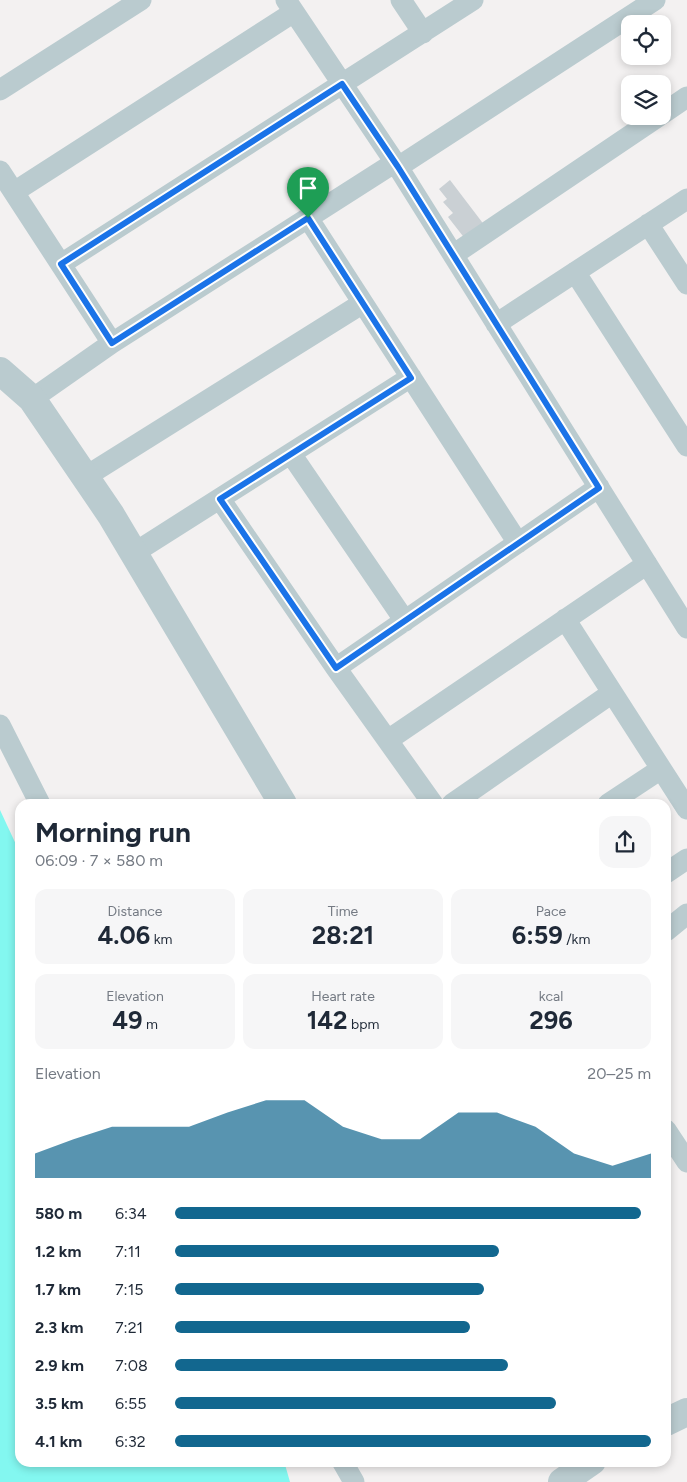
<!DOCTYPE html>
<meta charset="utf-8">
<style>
body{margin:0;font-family:Figtree,sans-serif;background:#f6f6f7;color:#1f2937;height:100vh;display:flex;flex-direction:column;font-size:19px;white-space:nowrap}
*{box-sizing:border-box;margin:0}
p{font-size:16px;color:#747a83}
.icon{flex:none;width:28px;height:28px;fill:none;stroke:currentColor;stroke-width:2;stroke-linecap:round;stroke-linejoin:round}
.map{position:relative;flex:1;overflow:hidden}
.side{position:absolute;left:15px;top:799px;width:656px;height:668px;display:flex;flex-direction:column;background:#fff;border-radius:15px;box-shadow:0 2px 8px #0003}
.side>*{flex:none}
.controls{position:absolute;left:621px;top:15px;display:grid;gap:10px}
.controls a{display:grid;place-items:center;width:50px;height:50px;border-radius:10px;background:#fff;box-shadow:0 2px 8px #0003;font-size:25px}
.pin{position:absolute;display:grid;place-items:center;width:42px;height:42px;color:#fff;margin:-51px -21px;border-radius:50% 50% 50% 0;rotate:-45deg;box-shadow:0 0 5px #0007}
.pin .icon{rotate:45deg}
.round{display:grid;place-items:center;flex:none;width:52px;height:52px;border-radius:15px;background:#f6f6f7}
.overview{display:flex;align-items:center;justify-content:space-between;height:85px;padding:0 20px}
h1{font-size:28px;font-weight:700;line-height:38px}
.figures{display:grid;grid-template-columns:repeat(3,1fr);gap:8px;height:85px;padding:5px 20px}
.figures div{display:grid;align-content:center;border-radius:12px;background:#f6f6f7;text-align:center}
.figures b{font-size:25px;font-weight:700}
.figures small{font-size:14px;font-weight:400}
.figures p{font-size:14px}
.chart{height:140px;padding:10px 20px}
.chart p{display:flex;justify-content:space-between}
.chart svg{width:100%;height:90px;margin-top:5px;fill:#12678f;opacity:.7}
ul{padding:0 20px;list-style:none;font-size:16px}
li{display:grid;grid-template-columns:80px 60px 1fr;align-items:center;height:38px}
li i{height:12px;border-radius:6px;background:#12678f}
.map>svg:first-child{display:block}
</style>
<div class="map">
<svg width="687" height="1482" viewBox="0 0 687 1482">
<rect width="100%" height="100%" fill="#f3f1f1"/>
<!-- water -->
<path fill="#83f7f0" d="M0 810 20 853V1461H284L290 1482H0Z"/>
<!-- building -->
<path fill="#cad0d4" d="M450 180 485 226 466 240 448 217 453 213 443 202 447 199 439 189Z"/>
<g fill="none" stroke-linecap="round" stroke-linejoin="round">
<!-- minor -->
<path stroke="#bacbcf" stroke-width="21" d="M286 0 398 167 687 628
M401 0 423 33
M0 90 141 0
M662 114 687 97
M398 167 655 0
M0 171 112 343
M14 192 294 12
M308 218 518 543
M648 224 687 284
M453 255 659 116
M61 264 473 0
M575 272 687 446
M496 324 687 199
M32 399 112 343 394 163
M291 454 405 621
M85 477 363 303
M220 499 336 668 433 804
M134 553 411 377
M565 619 687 809
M336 668 599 487
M0 725 40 804
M388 740 647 564
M452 804 612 693
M608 804 661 769
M666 873 687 859
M666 931 687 914
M666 1130 687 1162
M342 1461 354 1482"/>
<!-- tertiary -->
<path stroke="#bacbcf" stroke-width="28" d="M0 371 32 399 111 515 283 804
M666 1422 687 1412
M562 1482 592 1461"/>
</g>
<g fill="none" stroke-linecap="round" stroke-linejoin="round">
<!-- route casing -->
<g stroke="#fff" stroke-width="10">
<path id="route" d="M342 84 398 167 599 488 336 668 220 499 411 378 308 218 112 343 61 264Z"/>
</g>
<!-- route -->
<use href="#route" stroke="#1a73e8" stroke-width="6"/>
</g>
</svg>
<div class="controls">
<a><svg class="icon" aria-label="locate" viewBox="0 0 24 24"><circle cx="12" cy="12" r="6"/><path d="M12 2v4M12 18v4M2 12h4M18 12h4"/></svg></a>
<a><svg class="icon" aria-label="layers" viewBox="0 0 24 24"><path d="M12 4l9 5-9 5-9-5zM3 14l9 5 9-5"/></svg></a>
</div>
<div class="pin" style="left:308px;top:218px;background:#1e9e55"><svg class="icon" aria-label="arrive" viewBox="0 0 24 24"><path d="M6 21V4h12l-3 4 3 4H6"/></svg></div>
<section class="side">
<div class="overview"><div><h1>Morning run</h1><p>06:09 · 7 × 580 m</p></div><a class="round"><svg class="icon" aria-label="share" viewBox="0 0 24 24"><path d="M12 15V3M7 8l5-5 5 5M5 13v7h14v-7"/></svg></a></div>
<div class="figures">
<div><p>Distance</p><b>4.06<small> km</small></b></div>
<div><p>Time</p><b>28:21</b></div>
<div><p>Pace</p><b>6:59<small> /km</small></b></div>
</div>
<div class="figures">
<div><p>Elevation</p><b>49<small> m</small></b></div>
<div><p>Heart rate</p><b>142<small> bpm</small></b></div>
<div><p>kcal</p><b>296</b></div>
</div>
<div class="chart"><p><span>Elevation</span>20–25 m</p>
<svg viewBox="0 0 160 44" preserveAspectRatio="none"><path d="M0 44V32L10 25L20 19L30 19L40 19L50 12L60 6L70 6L80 19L90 25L100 25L110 12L120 12L130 19L140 32L150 38L160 32V44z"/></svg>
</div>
<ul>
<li><b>580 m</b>6:34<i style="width:98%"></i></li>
<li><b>1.2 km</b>7:11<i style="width:68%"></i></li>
<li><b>1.7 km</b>7:15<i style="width:65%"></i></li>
<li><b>2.3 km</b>7:21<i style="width:62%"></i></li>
<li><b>2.9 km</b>7:08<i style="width:70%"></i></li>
<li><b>3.5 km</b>6:55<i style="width:80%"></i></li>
<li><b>4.1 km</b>6:32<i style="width:100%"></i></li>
</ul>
</section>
</div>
